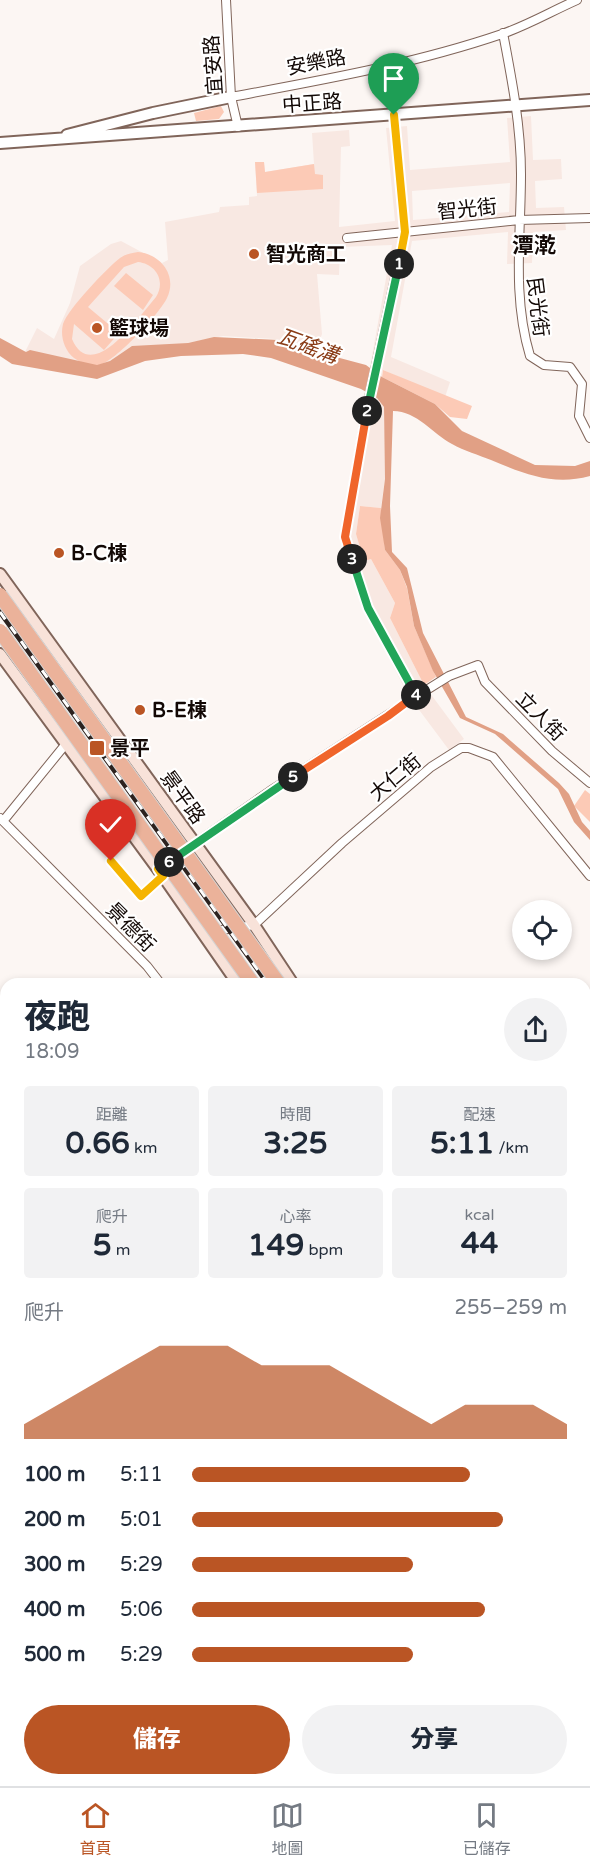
<!DOCTYPE html>
<html lang="zh-TW">
<meta charset="utf-8">
<style>
body{margin:0;font-family:"Varela Round","Noto Sans TC",sans-serif;background:#f2f2f3;color:#1f2937;height:100vh;display:flex;flex-direction:column;font-size:22px;white-space:nowrap}
*{box-sizing:border-box;margin:0}
p{font-size:20px;color:#747a83}
.icon{flex:none;width:33px;height:33px;fill:none;stroke:currentColor;stroke-width:2;stroke-linecap:round;stroke-linejoin:round}
.map{position:relative;flex:1;overflow:hidden}
.sheet{position:absolute;left:0px;top:978px;width:591px;height:808px;display:flex;flex-direction:column;background:#fff;border-radius:18px 18px 0 0;box-shadow:0 3px 9px #0003}
.sheet>*{flex:none}
.controls{position:absolute;left:512px;top:900px;display:grid;gap:12px}
.controls a{display:grid;place-items:center;width:60px;height:60px;border-radius:50%;background:#fff;box-shadow:0 3px 9px #0003;font-size:30px}
.pin{position:absolute;display:grid;place-items:center;width:51px;height:51px;color:#fff;margin:-62px -26px;border-radius:50% 50% 50% 0;rotate:-45deg;box-shadow:0 0 6px #0007}
.pin .icon{rotate:45deg}
.km{position:absolute;width:30px;height:30px;margin:-15px;border-radius:50%;background:#222;color:#fff;font-size:16px;line-height:30px;text-align:center}
.round{display:grid;place-items:center;flex:none;width:63px;height:63px;border-radius:32px;background:#f2f2f3}
.summary{display:flex;align-items:center;justify-content:space-between;height:102px;padding:0 24px}
h1{font-size:33px;font-weight:800;line-height:45px}
.metrics{display:grid;grid-template-columns:repeat(3,1fr);gap:9px;height:102px;padding:6px 24px}
.metrics div{display:grid;align-content:center;border-radius:6px;background:#f2f2f3;text-align:center}
.metrics b{font-size:30px;font-weight:800}
.metrics small{font-size:16px;font-weight:400}
.metrics p{font-size:16px}
.chart{height:168px;padding:12px 24px}
.chart p{display:flex;justify-content:space-between}
.chart svg{width:100%;height:108px;margin-top:6px;fill:#ba5524;opacity:.7}
.primary-button{display:flex;gap:12px;margin-top:auto;padding:12px 24px}
.primary-button a{flex:1;height:69px;border-radius:36px;background:#ba5524;color:#fff;font-size:24px;font-weight:800;line-height:69px;text-align:center}
.primary-button a+a{background:#f2f2f3;color:#1f2937}
ul{padding:0 24px;list-style:none;font-size:20px}
li{display:grid;grid-template-columns:96px 72px 1fr;align-items:center;height:45px}
li i{height:15px;border-radius:8px;background:#ba5524}
.menu{display:flex;justify-content:space-around;align-items:center;height:84px;border-top:2px solid #e0e1e3;background:#fff;font-size:16px;color:#747a83}
.menu a{display:grid;justify-items:center;gap:3px}
.menu .on{color:#ba5524}
.map>svg:first-child{display:block}
</style>
<div class="map">
<svg width="590" height="1786" viewBox="0 0 590 1786">
<rect width="100%" height="100%" fill="#fcf6f3"/>
<!-- built -->
<path fill="#f8e8e2" fill-rule="evenodd" d="M531 116 533 160 561 159 562 179 535 181 536 208 564 207 566 230 533 232 532 263 507 264 508 232 412 241 391 357 450 382 445 397 383 370 377 398 384 407 385 436V479L381 508 360 506 356 534 364 560 371 559 395 603 390 618 424 685 464 739 449 750 408 695 363 608 340 534 392 245 340 247 339 275 317 274 322 334 314 357 275 339 223 336 177 345 98 369 25 352 37 328 54 339 70 303 80 266 111 244 121 241 162 263 168 260 165 222 219 212 220 207 249 205V197L257 196 255 162H264L265 172 314 164 312 133 349 130 350 146 341 147 339 227 395 221 386 128 407 126 410 170 510 162 507 118ZM510 183 509 212 413 220 412 191Z"/>
<!-- green -->
<path fill="#fccab6" fill-rule="evenodd" d="M221 106 224 112 219 119 196 121 194 113Z
M255 162H264L265 172 314 164 315 174 323 175V189L257 193Z
M138 252C160 254 178 275 167 298 160 313 115 362 99 365 90 366 81 363 74 358 64 350 60 336 63 324 68 309 107 268 120 258 126 254 131 253 138 252ZM138 262C156 264 166 281 156 297 140 315 92 386 72 339L74 324 104 350 119 333 88 307 124 267Z
M126 273 153 295 143 310 114 286Z
M383 370 472 406 467 419 450 417 435 404 382 377Z
M360 506 381 508 385 550 400 570 407 588 414 626 436 677 424 685 390 618 395 603 371 559 364 561 356 534Z
M585 790 590 794V822L574 806Z
M0 1366 6 1368V1748L0 1746Z
M364 1780 440 1781 442 1786H359Z
M34 1781 244 1780 246 1786H34Z"/>
<!-- water -->
<path fill="#e1a085" d="M214 337 279 340 314 357 321 353 366 365 382 377 435 404 462 431 535 465 575 466 590 461V476C553 486 525 474 491 460 479 455 464 451 452 444 433 434 417 411 393 411L390 506 392 552 407 568 423 633 466 717 503 734 559 783 569 794 582 822 590 831V840L574 822 558 789 495 734 460 718 433 671 414 626 407 587 400 570 385 550 380 518 385 479 384 407 377 398 361 389 271 358 243 354 181 356 145 361 97 379 12 364 0 356V338L26 352 30 350 97 365 110 361 132 346 188 343Z"/>
<g fill="none" stroke-linecap="round" stroke-linejoin="round">
<!-- minor casing -->
<g stroke="#80655a" stroke-width="10">
<path id="minor" d="M226 0 231 97 238 127
M503 33C512 80 521 127 521 174 521 236 512 296 530 356L544 365 570 367 582 384 579 416 590 438
M231 97C322 80 414 64 502 34 528 25 552 11 577 0
M394 115 405 232 368 402 345 537 368 608 417 696
M347 238 519 220 590 218
M0 818 147 966 161 984
M4 820 65 745
M111 861 141 896 163 876
M164 865 270 791 417 696 449 676 478 665 485 682 552 751 590 783
M215 931 254 925 342 843 431 767 461 748H469L493 757 590 876
M585 1268 590 1255
M585 1295 590 1299
M585 1357 590 1344"/>
</g>
<!-- tertiary casing -->
<g stroke="#80655a" stroke-width="14">
<path id="tertiary" d="M67 135 153 113 231 97
M0 143 590 100"/>
</g>
<!-- secondary casing -->
<g stroke="#80655a" stroke-width="14">
<path id="secondary" d="M0 574 254 925 293 984
M0 654 163 876 238 984
M585 1619 590 1626
M585 1691 590 1698"/>
</g>
<!-- trunk casing -->
<g stroke="#d5d3d2" stroke-width="16">
<path id="trunk" d="M585 1637 590 1643
M585 1671 590 1678"/>
</g>
<!-- minor -->
<use href="#minor" stroke="#fff" stroke-width="8"/>
<!-- tertiary -->
<use href="#tertiary" stroke="#fff" stroke-width="10"/>
<!-- secondary -->
<use href="#secondary" stroke="#f8e2d9" stroke-width="10"/>
<!-- trunk -->
<use href="#trunk" stroke="#ebb29a" stroke-width="14"/>
<!-- rail casing -->
<g stroke="#2c221f" stroke-width="5">
<path id="rail" d="M0 612 268 984
M585 1663 590 1669"/>
</g>
<!-- rail -->
<use href="#rail" stroke="#fff" stroke-width="3" stroke-dasharray="9" stroke-linecap="butt"/>
<!-- trunk-bridge casing -->
<g stroke="#d5d3d2" stroke-width="16" stroke-linecap="butt">
<path id="trunk-bridge" d="M0 595 279 984
M0 631 253 984"/>
</g>
<!-- trunk-bridge -->
<use href="#trunk-bridge" stroke="#ebb29a" stroke-width="14"/>
</g>
<g fill="none" stroke-linecap="round" stroke-linejoin="round">
<!-- split-1 casing -->
<g stroke="#fff" stroke-width="12">
<path id="split-1" d="M394 115 405 232 399 264"/>
</g>
<!-- split-2 casing -->
<g stroke="#fff" stroke-width="12">
<path id="split-2" d="M367 411 399 264"/>
</g>
<!-- split-3 casing -->
<g stroke="#fff" stroke-width="12">
<path id="split-3" d="M352 559 345 537 367 411"/>
</g>
<!-- split-4 casing -->
<g stroke="#fff" stroke-width="12">
<path id="split-4" d="M352 559 368 608 416 695"/>
</g>
<!-- split-5 casing -->
<g stroke="#fff" stroke-width="12">
<path id="split-5" d="M293 777 388 716 416 695"/>
</g>
<!-- split-6 casing -->
<g stroke="#fff" stroke-width="12">
<path id="split-6" d="M169 862 293 777"/>
</g>
<!-- split-7 casing -->
<g stroke="#fff" stroke-width="12">
<path id="split-7" d="M111 861 141 896 163 876 158 869 169 862"/>
</g>
<!-- split-1 -->
<use href="#split-1" stroke="#f5b400" stroke-width="8"/>
<!-- split-2 -->
<use href="#split-2" stroke="#22a559" stroke-width="8"/>
<!-- split-3 -->
<use href="#split-3" stroke="#f0652b" stroke-width="8"/>
<!-- split-4 -->
<use href="#split-4" stroke="#22a559" stroke-width="8"/>
<!-- split-5 -->
<use href="#split-5" stroke="#f0652b" stroke-width="8"/>
<!-- split-6 -->
<use href="#split-6" stroke="#22a559" stroke-width="8"/>
<!-- split-7 -->
<use href="#split-7" stroke="#f5b400" stroke-width="8"/>
</g>
<!-- markers -->
<g fill="#ba5524" stroke="#fff" stroke-width="2">
<circle cx="254" cy="254" r="6"/>
<circle cx="97" cy="328" r="6"/>
<circle cx="59" cy="553" r="6"/>
<circle cx="140" cy="710" r="6"/>
<rect x="89" y="740" width="16" height="16" rx="3"/>
</g>
<g text-anchor="middle" stroke-width="4.5" stroke-linejoin="round" paint-order="stroke">
<!-- street labels -->
<g font-size="20" fill="#130906" stroke="#fff">
<text transform="translate(316 62) rotate(-11)" y="7">安樂路</text>
<text transform="translate(213 65) rotate(-94)" y="7">宜安路</text>
<text transform="translate(312 103) rotate(-4)" y="7">中正路</text>
<text transform="translate(467 209) rotate(-6)" y="7">智光街</text>
<text transform="translate(538 307) rotate(83)" y="7">民光街</text>
<text transform="translate(541 716) rotate(45)" y="7">立人街</text>
<text transform="translate(395 777) rotate(-40)" y="7">大仁街</text>
<text transform="translate(183 797) rotate(54)" y="7">景平路</text>
<text transform="translate(131 927) rotate(45)" y="7">景德街</text>
</g>
<!-- poi labels -->
<g font-size="20" font-weight="bold" fill="#130906" stroke="#fff" text-anchor="start">
<text x="266" y="261">智光商工</text>
<text x="109" y="335">籃球場</text>
<text x="71" y="560">B-C棟</text>
<text x="152" y="717">B-E棟</text>
<text x="110" y="755">景平</text>
</g>
<!-- water labels -->
<g font-size="21" font-style="italic" fill="#8a3c17" stroke="#fff">
<text transform="translate(308 346) rotate(20)" y="7">瓦磘溝</text>
</g>
<!-- quarter labels -->
<g font-size="22" font-weight="bold" fill="#130906" stroke="#fff">
<text x="534" y="253">潭漧</text>
</g>
</g>
</svg>
<div class="controls">
<a><svg class="icon" aria-label="locate" viewBox="0 0 24 24"><circle cx="12" cy="12" r="6"/><path d="M12 2v4M12 18v4M2 12h4M18 12h4"/></svg></a>
</div>
<div class="pin" style="left:394px;top:115px;background:#1e9e55"><svg class="icon" aria-label="arrive" viewBox="0 0 24 24"><path d="M6 21V4h12l-3 4 3 4H6"/></svg></div>
<div class="pin" style="left:111px;top:861px;background:#d93025"><svg class="icon" aria-label="check" viewBox="0 0 24 24"><path d="M5 12l5 5 9-10"/></svg></div>
<b class="km" style="left:399px;top:264px">1</b>
<b class="km" style="left:367px;top:411px">2</b>
<b class="km" style="left:352px;top:559px">3</b>
<b class="km" style="left:416px;top:695px">4</b>
<b class="km" style="left:293px;top:777px">5</b>
<b class="km" style="left:169px;top:862px">6</b>
<section class="sheet">
<div class="summary"><div><h1>夜跑</h1><p>18:09</p></div><a class="round"><svg class="icon" aria-label="share" viewBox="0 0 24 24"><path d="M12 15V3M7 8l5-5 5 5M5 13v7h14v-7"/></svg></a></div>
<div class="metrics">
<div><p>距離</p><b>0.66<small> km</small></b></div>
<div><p>時間</p><b>3:25</b></div>
<div><p>配速</p><b>5:11<small> /km</small></b></div>
</div>
<div class="metrics">
<div><p>爬升</p><b>5<small> m</small></b></div>
<div><p>心率</p><b>149<small> bpm</small></b></div>
<div><p>kcal</p><b>44</b></div>
</div>
<div class="chart"><p><span>爬升</span>255–259 m</p>
<svg viewBox="0 0 160 44" preserveAspectRatio="none"><path d="M0 44V38L10 30L20 22L30 14L40 6L50 6L60 6L70 14L80 14L90 14L100 22L110 30L120 38L130 30L140 30L150 30L160 38V44z"/></svg>
</div>
<ul>
<li><b>100 m</b>5:11<i style="width:74%"></i></li>
<li><b>200 m</b>5:01<i style="width:83%"></i></li>
<li><b>300 m</b>5:29<i style="width:59%"></i></li>
<li><b>400 m</b>5:06<i style="width:78%"></i></li>
<li><b>500 m</b>5:29<i style="width:59%"></i></li>
</ul>
<div class="primary-button"><a>儲存</a><a>分享</a></div>
</section>
</div>
<nav class="menu">
<a class="on"><svg class="icon" aria-label="home" viewBox="0 0 24 24"><path d="M3 11l9-7 9 7M6 9v11h12V9"/></svg>首頁</a>
<a><svg class="icon" aria-label="map" viewBox="0 0 24 24"><path d="M3 6l6-2 6 2 6-2v14l-6 2-6-2-6 2zM9 4v14M15 6v14"/></svg>地圖</a>
<a><svg class="icon" aria-label="saved" viewBox="0 0 24 24"><path d="M7 4h10v16l-5-4-5 4z"/></svg>已儲存</a>
</nav>
